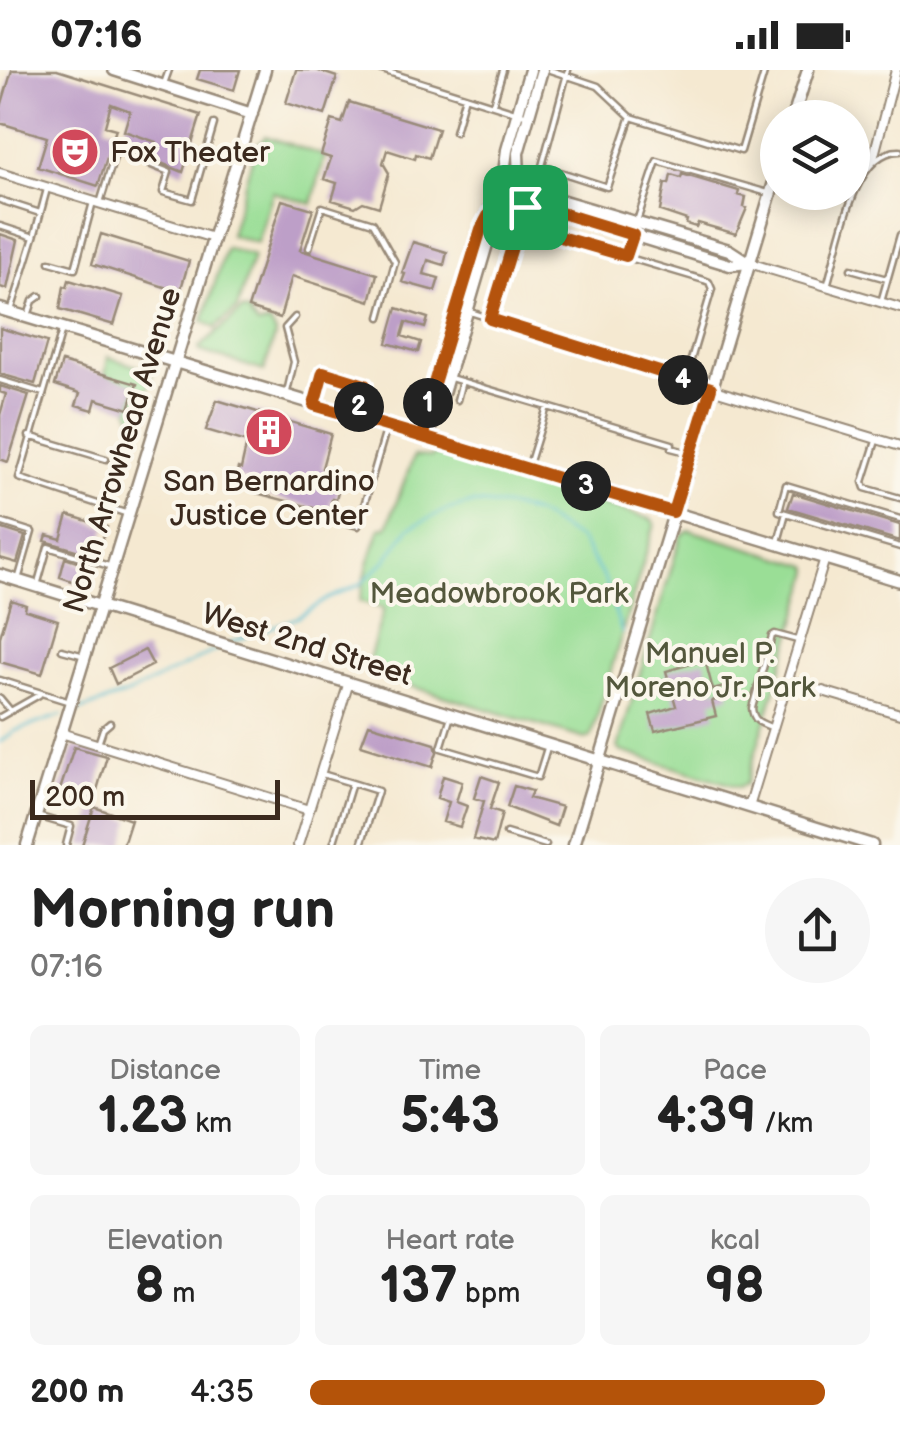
<!DOCTYPE html>
<style>
body{margin:0;font-family:"Balsamiq Sans",sans-serif;background:#f6f6f6;color:#222;height:100vh;display:flex;flex-direction:column;font-size:38px;white-space:nowrap}
*{box-sizing:border-box;margin:0}
p{font-size:32px;color:#767676}
.icon{flex:none;width:55px;height:55px;fill:none;stroke:currentColor;stroke-width:2;stroke-linecap:round;stroke-linejoin:round}
.map{position:relative;height:775px;overflow:hidden}
.panel{display:flex;flex-direction:column;background:#fff;flex:1}
.panel>*{flex:none}
.tools{position:absolute;left:760px;top:30px;display:grid;gap:20px}
.tools a{display:grid;place-items:center;width:110px;height:110px;border-radius:50%;background:#fff;box-shadow:0 5px 25px #0003;font-size:50px}
.scale{position:absolute;left:30px;bottom:25px;width:250px;box-sizing:border-box;padding-left:10px;border:5px solid #3b2a1e;border-top:0;font-size:28px;line-height:35px;white-space:nowrap;color:#3b2a1e;-webkit-text-stroke:8px #fbf7ec;paint-order:stroke}
.pin{position:absolute;display:grid;place-items:center;width:85px;height:85px;color:#fff;margin:-42px;border-radius:20px;box-shadow:0 5px 15px #0006}
.km{position:absolute;width:50px;height:50px;margin:-25px;border-radius:50%;background:#222;color:#fff;font-size:28px;line-height:50px;text-align:center}
.round{display:grid;place-items:center;flex:none;width:105px;height:105px;border-radius:52px;background:#f6f6f6}
.head{display:flex;align-items:center;justify-content:space-between;height:170px;padding:0 30px}
h1{font-size:55px;font-weight:700;line-height:75px}
.figures{display:grid;grid-template-columns:repeat(3,1fr);gap:15px;height:170px;padding:10px 30px}
.figures div{display:grid;align-content:center;border-radius:15px;background:#f6f6f6;text-align:center}
.figures b{font-size:50px;font-weight:700}
.figures small{font-size:28px;font-weight:400}
.figures p{font-size:28px}
ul{padding:0 30px;list-style:none;font-size:32px}
li{display:grid;grid-template-columns:160px 120px 1fr;align-items:center;height:75px}
li i{height:25px;border-radius:12px;background:#b45309}
.status{display:flex;justify-content:space-between;align-items:center;height:70px;padding:0 50px;background:#fff;direction:ltr}
.status svg{height:28px;fill:currentColor}
.map>svg:first-child{display:block}
</style>
<div class="status"><b>07:16</b><svg viewBox="0 0 49 12"><path d="M0 12V9h3v3zM5 12V6h3v6zM10 12V3h3v9zM15 12V0h3v12zM26 1h20v11H26zM47 4h2v5h-2z"/></svg></div>
<div class="map">
<svg width="900" height="775" viewBox="0 0 900 775">
<rect width="100%" height="100%" fill="#fbf7ec"/>
<filter id="ink" filterUnits="userSpaceOnUse"><feTurbulence type="fractalNoise" baseFrequency=".01" numOctaves="2"/><feDisplacementMap in="SourceGraphic" scale="20" xChannelSelector="R" yChannelSelector="G"/><feConvolveMatrix kernelMatrix="1 2 1 2 8 2 1 2 1" color-interpolation-filters="sRGB"/></filter>
<filter id="wash" filterUnits="userSpaceOnUse"><feTurbulence type="fractalNoise" baseFrequency=".0048" numOctaves="4" result="noise"/><feDisplacementMap in="SourceGraphic" scale="40" xChannelSelector="R" yChannelSelector="G"/><feGaussianBlur stdDeviation="2.25" result="paint"/><feColorMatrix in="noise" values="0 0 0 0 0 0 0 0 0 0 0 0 0 0 0 0 0 1.4 0 .05"/><feComposite in="paint" operator="in"/></filter>
<g filter="url(#wash)">
<rect width="100%" height="100%" fill="#f5e9d1"/>
<!-- green -->
<path fill="#9ade96" stroke="#6a845a" stroke-width="2.5" d="M265 66 325 86 312 134 273 122 257 173 230 165 255 78Z
M226 178 253 186 237 239 215 258 203 251Z
M242 240 252 243 250 246 258 255 270 253 276 263 264 301 200 281 199 278Z
M108 287 151 301 152 305 127 391 123 390 135 350 129 339 137 315 105 305Z
M436 384 651 449 655 453 591 667 585 669 371 604 367 597 384 538 360 531 368 494 380 458 387 457 414 386 431 387Z
M689 460 809 496 811 501 746 714 739 717 620 681 618 677 681 466Z"/>
<g fill="none" stroke-linecap="round" stroke-linejoin="round">
<!-- stream -->
<path stroke="#55bdd2" stroke-width="2.5" d="M229 573 299 547 327 529 361 514 385 491 409 458 446 440 473 433 512 437 535 443 580 470 605 510 622 563
M70 644 130 623 222 577
M0 672 15 661 62 645"/>
</g>
<g id="blocks">
<!-- building -->
<path fill="#bd9fc8" d="M12 0H57L201 45 183 102 151 89 156 72 124 61 130 41 111 34 105 56 116 59 98 116 38 97 47 67 0 53V40Z
M200 0H240L234 20 197 9Z
M296 0H316L337 7 325 45 286 33Z
M349 32 438 59 429 88 416 84 415 89 387 80 383 93 389 103 379 137 363 132 355 137 332 130 337 113 324 109 331 88 321 85 332 50 342 53Z
M682 104 739 121 738 125 746 127 744 137 747 138 736 164 698 153 696 157 686 154 687 150 660 141 665 113 669 114 671 105 681 108Z
M282 130 313 139 300 180 377 204 370 231 292 206 280 248 248 238Z
M0 164 18 170 7 219 0 217Z
M101 164 189 191 180 222 92 194Z
M413 172 447 182 444 195 428 190 424 204 439 208 435 221 402 212 405 204 402 203Z
M69 210 123 226 114 255 60 239 64 216 67 217Z
M397 238 428 248 425 258 406 252 402 266 421 272 418 282 387 273Z
M0 258 47 272 35 314 0 304Z
M62 292 137 314 129 339 96 329 93 340 76 335 80 323 55 315Z
M0 316 29 325 8 392 0 389V345L6 324 0 322Z
M217 330 331 364 322 398 340 403 342 407 336 430 332 429 329 442 252 422 255 413 235 407 238 398 241 399 247 372 206 360Z
M793 423 900 455V471L788 438Z
M68 445 107 457 96 486 45 471 47 465 61 469Z
M0 458 25 466 17 493 0 488Z
M65 488 92 497 87 516 60 507Z
M11 530 26 535 25 540 58 550 42 604 0 592V567Z
M145 580 153 595 116 614 109 598Z
M705 590 713 620 728 616 731 626 712 631 716 646 655 661 650 644 676 636 666 601Z
M369 654 435 674 437 682 432 697 361 675Z
M74 677 107 686 92 737 58 726Z
M443 706 462 712 456 732 467 736 460 757 443 752 449 732 437 728Z
M481 706 499 712 490 739 502 743 494 774 473 769 484 731 474 728Z
M514 716 532 721 529 728 562 737 556 756 507 737Z
M94 737 131 750 123 775H82Z"/>
</g>
</g>
<g filter="url(#ink)">
<use href="#blocks" fill-opacity="0" stroke="#988a78" stroke-width="2.5"/>
<g fill="none" stroke-linecap="round" stroke-linejoin="round">
<!-- lane casing -->
<g stroke="#988a78" stroke-width="9">
<path id="lane" d="M382 0 528 46
M550 0 598 16 631 47 741 81 765 0
M568 0 542 96 607 117 630 49
M165 11 169 0
M493 34 503 0
M455 62 465 26
M0 130 40 143
M100 133 116 81 169 102 163 122 192 130 214 54
M638 148 657 91 768 123
M0 156 34 167 47 119
M309 178 322 137 373 153 395 192 380 247
M626 186 632 167
M50 192 75 199 93 132
M851 199 887 209
M827 216C839 178 852 80 900 81
M881 232 900 165
M12 238 34 167
M467 241 711 319
M29 243 33 231 40 226
M490 249 516 164 522 156 704 210 709 212 712 219 685 310
M62 260 19 408 128 444
M437 304 672 374
M0 310 43 323
M287 322 294 292 285 258 295 247
M315 330 323 303 365 315 356 347
M457 330 462 311
M29 366 106 389
M876 371 863 412 865 418 900 428
M671 378 690 383
M529 395 547 337
M300 439 358 456 386 360
M900 449 786 415 779 441 900 477
M0 452 32 462 18 510
M778 472 786 443
M37 516 48 477 109 496
M62 580 81 585
M0 610 70 632
M0 628 10 640
M451 646 441 678 538 707 547 678
M0 647 39 625
M771 657C760 653 753 651 752 638L772 566 775 564 801 571
M98 674 103 659 110 653
M322 704 352 713 333 775
M352 713 378 721 361 775
M37 746 71 756 66 775
M506 763 546 775"/>
</g>
<!-- street casing -->
<g stroke="#988a78" stroke-width="12">
<path id="street" d="M873 89 896 0
M0 103 213 168
M749 193 900 238
M711 319 900 376
M789 611 900 644
M61 663 309 740
M749 737 825 488
M298 775 349 612"/>
</g>
<!-- secondary casing -->
<g stroke="#988a78" stroke-width="15">
<path id="secondary" d="M114 0 252 44
M793 48 808 0
M519 108 518 83 542 0
M503 110 519 108 530 118 550 127 729 180 749 193
M525 137 545 138 730 195 748 193
M0 239 900 511
M425 366 435 350 493 154 508 141
M425 367 424 346 481 159 503 110 507 80 530 0
M0 505 872 775
M27 775 265 0
M574 775 778 99"/>
</g>
<!-- lane -->
<use href="#lane" stroke="#fff" stroke-width="4"/>
<!-- street -->
<use href="#street" stroke="#fff" stroke-width="8"/>
<!-- secondary -->
<use href="#secondary" stroke="#fff" stroke-width="10"/>
</g>
</g>
<g fill="none" stroke-linecap="round" stroke-linejoin="round" filter="url(#ink)">
<!-- route casing -->
<g stroke="#fff" stroke-width="20">
<path id="route" d="M525 137 508 140 497 129 481 159 424 346V367L314 335 323 302 365 315 356 347C462 378 567 412 673 442L711 318 490 249 516 164 522 156 626 186 633 165 545 138 525 137"/>
</g>
<!-- route -->
<use href="#route" stroke="#b45309" stroke-width="12"/>
</g>
<!-- icons -->
<defs>
<g id="theatre-disc" transform="scale(2.5)"><circle r="9.5" fill="#d1495b" stroke="#fbf7ec"/><path d="M-5-5.5Q0-4 5-5.5V0Q5 5 0 6Q-5 5-5 0ZM-3.3-2.5H-1v1.5H-3.3ZM1-2.5H3.3v1.5H1ZM-2.8 1Q0 5.5 2.8 1Z" fill="#fff"/></g>
<g id="building-disc" transform="scale(2.5)"><circle r="9.5" fill="#d1495b" stroke="#fbf7ec"/><path d="M-4-6H4V6H1V3H-1V6H-4ZM-2.5-4.3h1.7v1.8h-1.7ZM.8-4.3h1.7v1.8H.8ZM-2.5-1h1.7V.8h-1.7ZM.8-1h1.7V.8H.8Z" fill="#fff"/></g>
</defs>
<g fill-rule="evenodd">
<use href="#theatre-disc" x="75" y="82"/>
<use href="#building-disc" x="269" y="362"/>
</g>
<g text-anchor="middle" stroke-width="8" stroke-linejoin="round" paint-order="stroke">
<!-- poi labels -->
<g font-size="30" fill="#3b2a1e" stroke="#fbf7ec" text-anchor="start">
<text x="110" y="92">Fox Theater</text>
<text x="269" y="421" text-anchor="middle">San Bernardino<tspan x="269" dy="34">Justice Center</tspan></text>
</g>
<!-- street labels -->
<g font-size="30" fill="#3b2a1e" stroke="#fbf7ec">
<text transform="translate(122 380) rotate(-73)" y="10">North Arrowhead Avenue</text>
<text transform="translate(307 574) rotate(17)" y="10">West 2nd Street</text>
</g>
<!-- park labels -->
<g font-size="30" fill="#53573c" stroke="#fbf7ec">
<text x="499" y="533">Meadowbrook Park</text>
<text x="710" y="593">Manuel P.<tspan x="710" dy="34">Moreno Jr. Park</tspan></text>
</g>
</g>
</svg>
<div class="tools">
<a><svg class="icon" aria-label="layers" viewBox="0 0 24 24"><path d="M12 4l9 5-9 5-9-5zM3 14l9 5 9-5"/></svg></a>
</div>
<div class="scale">200 m</div>
<div class="pin" style="left:525px;top:137px;background:#1e9e55"><svg class="icon" aria-label="arrive" viewBox="0 0 24 24"><path d="M6 21V4h12l-3 4 3 4H6"/></svg></div>
<b class="km" style="left:428px;top:333px">1</b>
<b class="km" style="left:359px;top:337px">2</b>
<b class="km" style="left:586px;top:416px">3</b>
<b class="km" style="left:683px;top:310px">4</b>
</div>
<section class="panel">
<div class="head"><div><h1>Morning run</h1><p>07:16</p></div><a class="round"><svg class="icon" aria-label="share" viewBox="0 0 24 24"><path d="M12 15V3M7 8l5-5 5 5M5 13v7h14v-7"/></svg></a></div>
<div class="figures">
<div><p>Distance</p><b>1.23<small> km</small></b></div>
<div><p>Time</p><b>5:43</b></div>
<div><p>Pace</p><b>4:39<small> /km</small></b></div>
</div>
<div class="figures">
<div><p>Elevation</p><b>8<small> m</small></b></div>
<div><p>Heart rate</p><b>137<small> bpm</small></b></div>
<div><p>kcal</p><b>98</b></div>
</div>
<ul>
<li><b>200 m</b>4:35<i style="width:92%"></i></li>
</ul>
</section>
